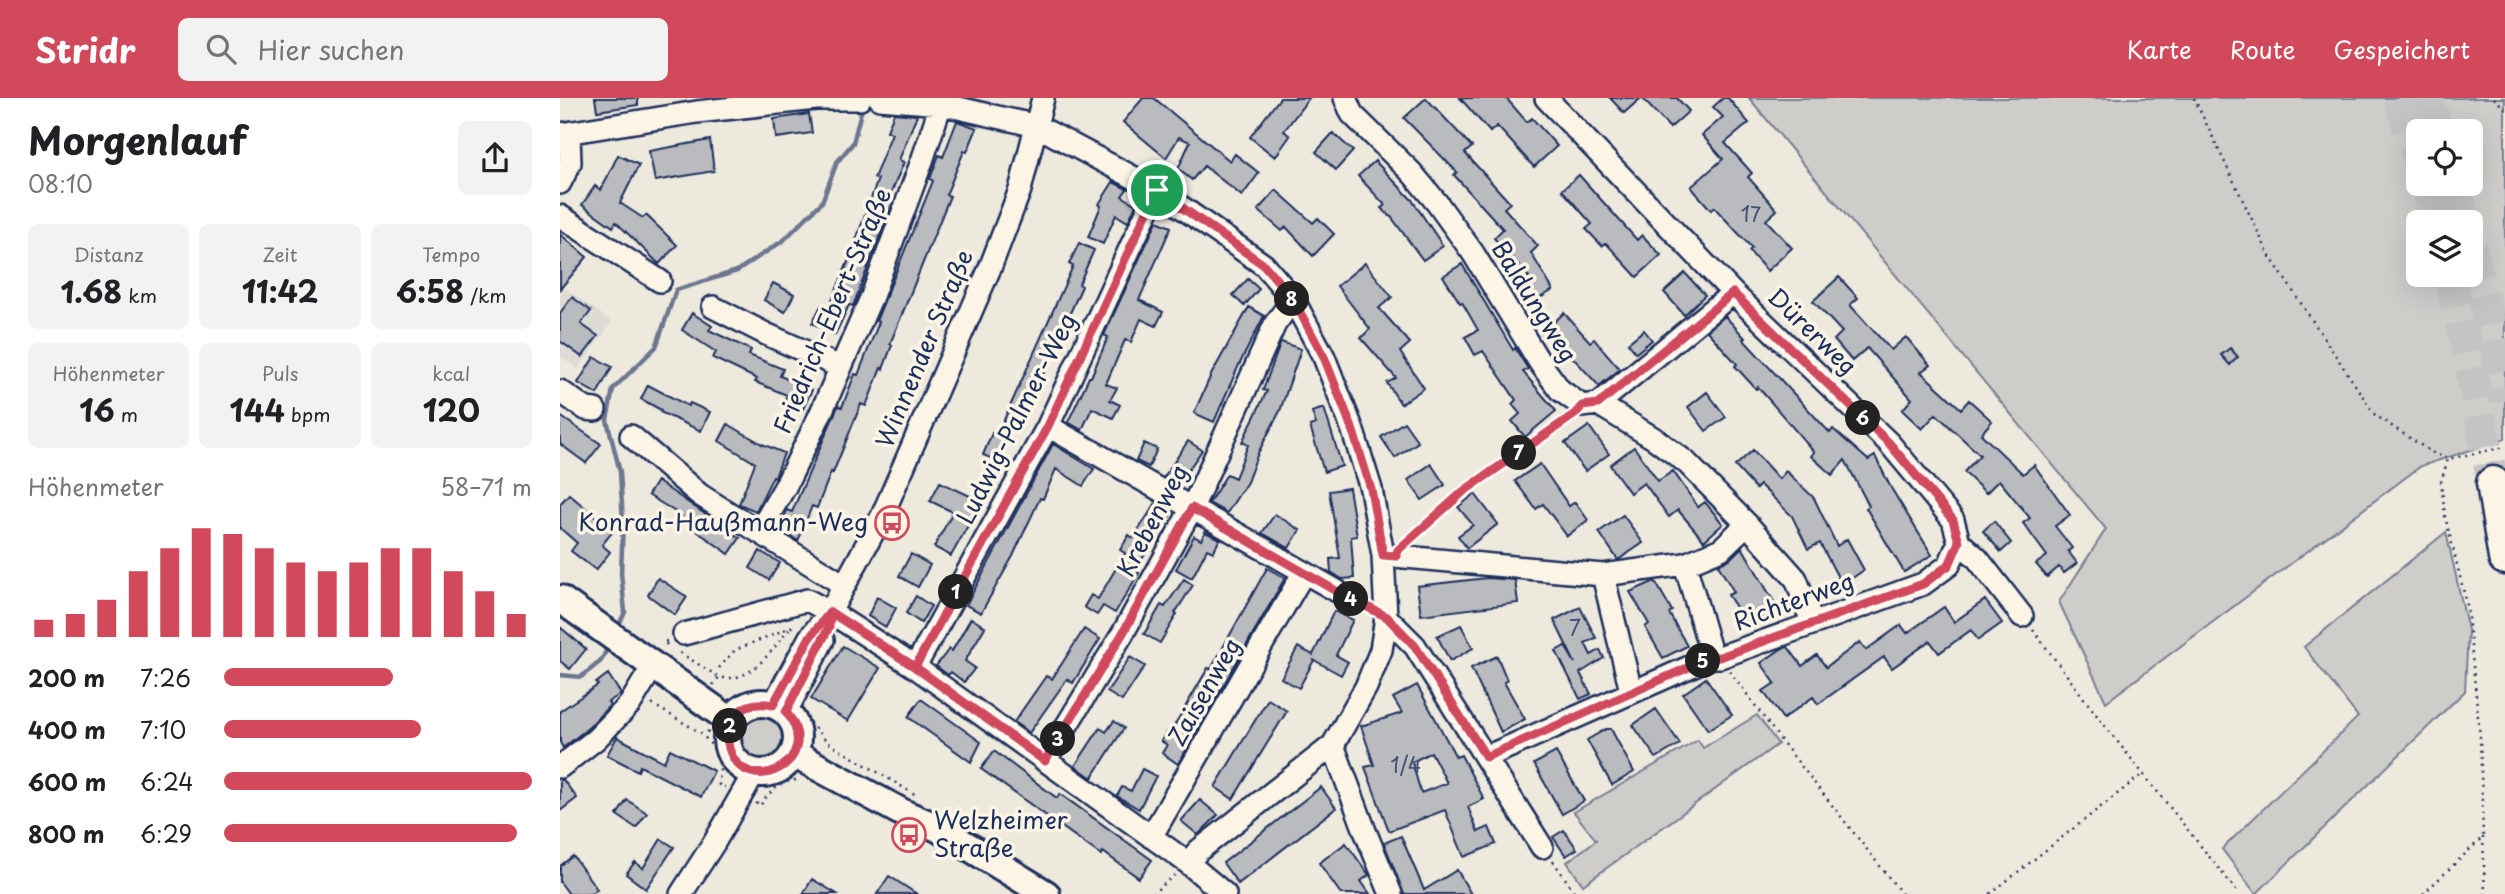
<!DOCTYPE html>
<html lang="de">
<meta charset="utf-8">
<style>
body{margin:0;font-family:"Playpen Sans",sans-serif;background:#f2f2f2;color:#202124;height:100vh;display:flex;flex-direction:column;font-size:26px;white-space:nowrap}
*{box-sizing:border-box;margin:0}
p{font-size:23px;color:#757577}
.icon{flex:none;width:38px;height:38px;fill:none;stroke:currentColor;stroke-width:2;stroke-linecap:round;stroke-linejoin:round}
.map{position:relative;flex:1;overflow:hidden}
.sheet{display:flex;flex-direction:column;background:#fff;width:560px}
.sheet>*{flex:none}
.fabs{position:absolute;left:1846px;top:21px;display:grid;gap:14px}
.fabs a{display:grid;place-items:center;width:77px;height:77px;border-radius:10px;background:#fff;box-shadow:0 7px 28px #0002;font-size:35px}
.pin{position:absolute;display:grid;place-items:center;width:60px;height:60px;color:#fff;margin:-30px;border:4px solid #fff;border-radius:50%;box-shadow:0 2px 7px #0007}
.km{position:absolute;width:35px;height:35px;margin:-18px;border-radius:50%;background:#222;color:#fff;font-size:19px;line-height:35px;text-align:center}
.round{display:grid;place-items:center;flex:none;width:74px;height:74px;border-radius:10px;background:#f2f2f2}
.overview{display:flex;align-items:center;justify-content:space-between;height:119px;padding:0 28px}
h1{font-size:38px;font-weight:700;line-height:52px}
.figures{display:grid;grid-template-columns:repeat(3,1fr);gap:10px;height:119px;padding:7px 28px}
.figures div{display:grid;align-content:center;border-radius:10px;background:#f2f2f2;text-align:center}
.figures b{font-size:30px;font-weight:700}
.figures small{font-size:19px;font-weight:400}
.figures p{font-size:19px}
.chart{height:196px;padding:14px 28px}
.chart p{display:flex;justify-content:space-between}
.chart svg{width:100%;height:126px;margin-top:7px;stroke:#d1495b;stroke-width:6}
ul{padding:0 28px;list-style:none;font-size:23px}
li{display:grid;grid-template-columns:112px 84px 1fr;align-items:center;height:52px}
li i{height:18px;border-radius:9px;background:#d1495b}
header{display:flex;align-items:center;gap:42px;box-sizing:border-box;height:98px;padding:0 35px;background:#d1495b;color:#fff}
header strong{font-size:33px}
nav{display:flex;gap:38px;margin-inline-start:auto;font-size:24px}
.search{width:490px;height:63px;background:#f2f2f2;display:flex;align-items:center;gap:18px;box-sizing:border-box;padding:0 24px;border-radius:10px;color:#757577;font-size:26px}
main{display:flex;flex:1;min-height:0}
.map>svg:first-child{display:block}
</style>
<header>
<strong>Stridr</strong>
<div class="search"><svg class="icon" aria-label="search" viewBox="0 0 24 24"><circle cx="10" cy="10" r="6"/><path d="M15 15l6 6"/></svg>Hier suchen</div>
<nav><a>Karte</a><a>Route</a><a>Gespeichert</a></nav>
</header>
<main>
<section class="sheet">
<div class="overview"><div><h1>Morgenlauf</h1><p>08:10</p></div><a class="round"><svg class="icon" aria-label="share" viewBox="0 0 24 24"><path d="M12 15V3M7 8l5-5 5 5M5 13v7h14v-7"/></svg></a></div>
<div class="figures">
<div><p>Distanz</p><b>1.68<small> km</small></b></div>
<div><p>Zeit</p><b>11:42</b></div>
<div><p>Tempo</p><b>6:58<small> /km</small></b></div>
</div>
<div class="figures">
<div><p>Höhenmeter</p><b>16<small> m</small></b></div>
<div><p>Puls</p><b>144<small> bpm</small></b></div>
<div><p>kcal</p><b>120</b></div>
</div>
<div class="chart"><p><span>Höhenmeter</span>58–71 m</p>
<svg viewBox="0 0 160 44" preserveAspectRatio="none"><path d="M5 44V38M15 44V36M25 44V31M35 44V21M45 44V13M55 44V6M65 44V8M75 44V13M85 44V18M95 44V21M105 44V18M115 44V13M125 44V13M135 44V21M145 44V28M155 44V36"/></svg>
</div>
<ul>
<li><b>200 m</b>7:26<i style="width:55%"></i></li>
<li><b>400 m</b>7:10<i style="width:64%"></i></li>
<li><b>600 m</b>6:24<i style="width:100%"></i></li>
<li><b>800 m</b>6:29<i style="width:95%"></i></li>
</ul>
</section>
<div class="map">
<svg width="1945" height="796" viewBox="0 0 1945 796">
<rect width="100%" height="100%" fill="#eee9dd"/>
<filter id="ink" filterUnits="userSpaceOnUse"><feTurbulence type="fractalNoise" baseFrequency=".0143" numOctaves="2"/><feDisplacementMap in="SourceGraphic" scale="14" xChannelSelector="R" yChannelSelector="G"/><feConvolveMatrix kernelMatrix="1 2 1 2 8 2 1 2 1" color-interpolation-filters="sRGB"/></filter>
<g filter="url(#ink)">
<!-- built -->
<path fill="#dedbd4" d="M5 190 52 224 18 271 0 258V196Z"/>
<!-- green -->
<path fill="#cfcdca" stroke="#757e94" stroke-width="2" fill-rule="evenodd" d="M1189 0H1945V341L1861 368 1546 604 1499 504 1546 431ZM1858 33H1911V86H1858ZM1858 124H1911V177H1858Z
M1886 434 1908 532 1905 593 1696 796 1662 751 1798 619 1744 549Z
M178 641a25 25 0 1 1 50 0a25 25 0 1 1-50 0Z
M1197 617 1218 646 1023 787 1007 764 1036 742 1014 714 1138 642 1143 650Z"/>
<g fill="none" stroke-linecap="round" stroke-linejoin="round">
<!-- stream -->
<path stroke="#6c778f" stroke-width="4.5" d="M58 529 65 514 61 475 63 424 60 374 47 322 53 291 96 249 116 192 177 173 224 142 262 104 277 64 293 45 301 14 306 6
M0 577 21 579 41 563 49 547"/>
</g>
<!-- building -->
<path fill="#babbbe" stroke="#1b2f5e" stroke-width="2" fill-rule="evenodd" d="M35 0H78V7L37 13Z
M583 0H594L670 63 675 56 699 75 682 98 644 68 632 82 618 71 630 44 619 39 606 60 563 24Z
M720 0H749L724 33 730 38 715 59 690 39Z
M866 0 912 49 905 55 950 105 944 110 978 148 971 155 993 192 972 205 961 185 969 179 934 140 943 131 894 77 897 74 844 20Z
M900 0H946L967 24 972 20 997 48 974 69 937 28 930 34Z
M1050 0H1081L1064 15Z
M1082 0H1117L1129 13 1110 30Z
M1163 0H1168L1189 25 1165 45 1192 75 1188 79 1217 112 1206 122 1232 150 1207 173 1189 153 1192 150 1154 109 1151 112 1131 89 1163 61 1142 37 1163 19 1153 9Z
M334 15 357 17 339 62 344 64 328 102 333 104 316 148 293 208 289 207 275 237 252 225 261 208 268 212 288 164 318 81 314 80 332 35 327 33Z
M249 16 252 35 216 40 214 21Z
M397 23 417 30 407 54 404 53 386 97 390 98 330 246 332 247 323 271 321 270 306 308 301 306 273 375 271 374 257 410 252 408 238 443 220 431 227 412 232 414 278 308 282 309 295 276 298 277 319 224 316 223 373 83 370 81 379 57 383 59Z
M773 35 793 53 776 72 756 54Z
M150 42 154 73 95 83 89 53Z
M58 57 79 67 60 105 83 120 86 117 117 147 99 166 56 124 53 129 22 107 35 88 41 92Z
M815 63 852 102 883 148 863 162 832 120 821 110 825 107 798 78Z
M1019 77 1077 142 1082 137 1101 157 1077 179 1046 145 1042 148 1026 131 1032 126 1002 92Z
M553 84 567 91 562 98 576 107 568 124 556 117 543 146 528 139 541 108 539 106Z
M716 92 753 125 758 120 774 136 753 158 726 129 722 133 698 112Z
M597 123 611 129 579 202 603 214 596 228 581 221 571 244 565 242 546 286 557 290 550 302 560 307 553 320 532 310 522 332 508 324 529 279H531L548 239 544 237Z
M0 136 27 159 0 191Z
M519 145 534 152 519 186 522 188 459 331 443 324 513 168 509 166Z
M805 165 832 199 819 210 850 245 840 254 864 290 841 306 827 285 836 280 801 240 810 231 777 188Z
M902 166 953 252 955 250 968 271 963 274 996 313 965 339 952 323 960 316 952 306 956 302 923 253 915 257 905 239 918 232 902 204 900 205 883 178Z
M1125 175 1145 197 1124 217 1104 194Z
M1279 179 1298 200 1290 207 1331 252 1346 239 1370 267 1361 274 1401 311 1409 302 1432 323 1421 336 1463 376 1474 367 1510 417 1495 428 1512 450 1508 453 1517 465 1504 475 1499 469 1487 479 1476 466 1487 458 1463 425 1470 420 1439 382 1426 395 1404 374 1420 357 1376 316 1362 331 1342 312 1352 301 1307 250 1292 263 1274 242 1282 234 1253 203Z
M688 181 699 191 684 208 673 197Z
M213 185 234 196 225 214 204 202Z
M12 199 31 213 21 226 38 238 22 259 0 243V215Z
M689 209 704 218 678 269 654 324 634 315 651 277Z
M132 215 152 228 149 232 191 252 189 257 223 271 220 278 252 292 243 311 224 303 227 297 195 284 197 281 153 260 156 254 122 232Z
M1004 215 1030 244 1034 241 1060 271 1039 288 1003 249 999 253 982 235Z
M1165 218 1185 240 1183 241 1270 335 1273 331 1308 362 1315 358 1331 390 1372 457 1344 474 1306 410 1309 408 1285 362 1272 377 1251 358 1254 354 1198 289 1196 291 1175 268 1177 266 1147 233Z
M1084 232 1092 242 1076 255 1068 245Z
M721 244 741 251 720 313 698 355 687 384 667 415 649 405 667 376 675 380 688 347 682 344 707 293 703 292Z
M1670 250 1678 259 1670 267 1661 257Z
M34 259 52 269 37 296 18 285Z
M88 287 128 308 130 305 150 314 141 333 100 314 101 312 81 301Z
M1147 294 1166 319 1146 333 1128 309Z
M764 310 782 368 764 374 750 328 756 326 752 314Z
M0 318 41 346 26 365 0 346Z
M844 324 858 344 835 360 821 339Z
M168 326 202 346 224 355 215 379 213 378 196 413 179 406 195 365 159 343Z
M1029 328 1049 356 1025 373 1005 345Z
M432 335 448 342 438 363 423 357Z
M628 343 642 352 618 387 604 379Z
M584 345 597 351 589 369 576 363Z
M493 346 534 371 523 388 496 371 483 401 480 400 453 458 421 515 406 507Z
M1074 349 1098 383 1113 373 1138 409 1145 404 1163 426 1144 443 1118 412 1109 419 1084 385 1070 395 1050 367Z
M1193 352 1219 381 1226 373 1254 400 1277 448 1287 441 1304 472 1282 487 1260 445 1248 451 1232 418 1200 387 1196 391 1175 368Z
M871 366 885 387 862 402 848 382Z
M980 366 1009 408 1015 404 1028 422 1007 438 983 406 976 411 955 383Z
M97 383 180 440 169 456 120 421 122 418 88 397Z
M380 384 423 404 414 426 410 424 391 458 374 449 393 414 370 403Z
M789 390 797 438 791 439 794 480 782 481 771 474 770 461 780 460 769 393Z
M9 396 37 420 41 415 58 427 42 447 50 454 36 472 11 453 17 445 0 430V406Z
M915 396 938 426 907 450 898 438 913 427 898 409Z
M595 406 611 416 575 472 579 475 555 515 543 508 537 517 524 509 531 497 538 501 565 455 560 452 569 437 573 440Z
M715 416 740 432 729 450 702 435Z
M1063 417 1083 445 1058 462 1039 434Z
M1434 423 1451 445 1441 454 1423 433Z
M645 434 660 441 653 454 647 451 632 480 616 471 634 438 641 442Z
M1182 449 1218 511 1189 529 1168 497 1174 494 1158 467 1170 461Z
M200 453 220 465 209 482 190 470Z
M351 456 370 467 358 489 339 478Z
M707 470 725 480 618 666 602 655 607 647 601 643 608 633 610 635 648 570 651 571Z
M98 480 127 499 115 517 88 497Z
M927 480 955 482 958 505 861 517 857 488Z
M624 481 633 487 615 515 617 516 600 545 584 536 601 507 605 509Z
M1095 483 1112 513 1109 515 1127 548 1103 560 1085 529 1089 526 1070 494Z
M356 498 371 508 361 525 346 515Z
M317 499 336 510 326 529 308 518Z
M1425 502 1442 525 1418 542 1411 532 1379 555 1370 543 1332 570 1324 559 1258 606 1253 599 1223 621 1203 593 1215 585 1201 565 1221 551 1228 549 1242 568 1257 557 1266 569 1300 544 1306 552 1341 527 1347 535 1384 509 1394 524Z
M1020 509 1036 540 1025 545 1031 557 1040 552 1044 560 1020 575 1031 596 1020 601 996 553 1005 548 1015 565 994 522Z
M774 513 793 522 776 557 788 564 781 577 754 562 739 590 721 580 738 549 753 557Z
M411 520 425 529 405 563 415 570 404 584 391 574 388 577 376 568 389 551 392 553Z
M901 527 913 550 890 563 877 538Z
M0 529 26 551 10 571 0 563Z
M524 531 540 541 513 585 507 581 469 635 454 624 486 578 492 581Z
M283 548 320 570 288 623 251 601Z
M937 558 947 582 944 584 965 621 941 634 911 570Z
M570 559 585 568 562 603 547 594Z
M48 576 61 596 48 604 50 607 28 630 3 650 0 644V613L38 587 36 585Z
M1146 580 1172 617 1148 632 1123 596Z
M857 587 896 659 901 657 924 701 908 709 918 734 929 729 936 746 904 759 885 712 829 733 805 669 814 667 801 628 842 615 833 600ZM871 654 887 685 861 695 852 664Z
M361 601 421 644 411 664 348 619Z
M708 601 727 613 673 701 655 689Z
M1096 611 1120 646 1096 660 1073 627Z
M554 623 564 630 532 680 515 668 540 630 546 634Z
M1046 631H1051L1074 674 1052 687 1027 642Z
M57 639 104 664 110 651 154 673 141 699 80 668 78 673 47 657Z
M434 653 497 700 500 696 592 762 579 780 543 754 541 757 421 671Z
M996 654 1024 703 1002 716 974 666Z
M582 671 596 678 579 711 557 698 562 689 571 693Z
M0 682H3L17 700 0 713Z
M761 689 776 710 678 786 663 765Z
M67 702 87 715 76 730 57 717Z
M640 702 658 717 638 737 621 723Z
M1004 732 1017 751 1006 758 993 739Z
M841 738 864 792 897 772 911 796H844L824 745Z
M101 741 114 749 86 791 66 776 75 764 83 770Z
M786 745 809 777 801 783 810 796H781L759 765Z
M13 758 37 791 30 796H9L0 784V768Z
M329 778 357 796H317Z
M252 781 277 796H243Z"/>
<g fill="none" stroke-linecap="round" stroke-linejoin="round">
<!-- highway-tunnel -->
<path stroke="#c4c4c4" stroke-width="32" stroke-dasharray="32 16" stroke-linecap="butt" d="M1839 0 1858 59
M1866 0 1879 33
M1866 86 1876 124
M1895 86 1905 124
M1911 149 1934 241 1945 303
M1889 177 1906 245 1933 385"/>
<!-- minor casing -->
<g stroke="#1b2f5e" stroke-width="26">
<path id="minor" d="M785 0 792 16 852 75 877 105 913 155 980 265 1000 292 1022 308 1038 306 1095 341 1126 364 1187 426 1236 481 1252 524
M986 0 1173 195 1329 345 1393 422 1399 444 1417 460 1462 518
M320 1 381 6 477 28 597 92 704 167 733 201 764 259 792 330 811 391 823 457 826 519 821 552 806 589 773 647 638 753 628 765
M0 36 137 14 256 1H300
M0 85 10 65 9 36
M0 118 100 183
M153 209 206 236 280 269
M0 293 26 311 35 312
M1038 306 1173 195
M488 328 777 493
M71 338 140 397 284 487
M199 434 226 387 260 317 312 198 362 63 381 6
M823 457 1043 477 1125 466 1161 451 1187 426
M1125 466 1152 559
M1043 477 1071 593
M826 519 855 548 982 749
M124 536 247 502 270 514 355 569 628 765 665 796
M355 569 488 328 597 92
M213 607 250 539 270 514 322 418 430 170 460 92 483 0
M226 614 263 542
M773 647 805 733 831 796
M926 659 1152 559H1160L1363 486 1389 467 1399 444
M485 663 563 535 632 410 715 226 733 201
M0 669 36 641 70 606 93 568
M591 739 744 474
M121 796 154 745 194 675"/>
</g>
<!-- major casing -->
<g stroke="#1b2f5e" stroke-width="32">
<path id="major" d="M0 501 171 623
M167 640a35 35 0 1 1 70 0a35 35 0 1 1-70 0Z
M234 656 345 716 378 730 486 796"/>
</g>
<!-- highway casing -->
<g stroke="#1b2f5e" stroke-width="37">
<path id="highway" d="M1933 385 1945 460"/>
</g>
<!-- path -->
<path stroke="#1b2f5e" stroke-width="2.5" stroke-dasharray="2 5" stroke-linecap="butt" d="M1634 0 1709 157 1815 317 1871 354 1888 361 1945 349
M1934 0 1945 11
M851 440 904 393 1010 320
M792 501 808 509
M1473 532 1541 623 1679 796
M107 543 103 544 111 549
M120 555 159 579
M159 570 175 552 231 529 234 524
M1170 573 1219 640 1342 796
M153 587 159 579C191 587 212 551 231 529L233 530
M92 606 141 635 159 656
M245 619 267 644 356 697
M147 633 157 643
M156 637 161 659 159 687 165 689
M196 705 200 708C209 694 220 683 237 682
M1923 739 1925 796
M993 763 1016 796
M592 796 615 777
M1430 796 1584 675
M1863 796 1923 739 1920 639 1907 507 1885 418 1881 384 1888 361"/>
<!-- minor -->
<use href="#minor" stroke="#fcf5e5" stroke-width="21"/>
<!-- major -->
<use href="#major" stroke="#fcf5e5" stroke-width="26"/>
<!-- highway -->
<use href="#highway" stroke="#fcf5e5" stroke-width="32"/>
</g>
</g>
<g fill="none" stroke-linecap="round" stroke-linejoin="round" filter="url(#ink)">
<!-- route casing -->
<g stroke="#fff" stroke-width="14">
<path id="route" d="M597 92 488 328 355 569 270 514 269 529 226 614C267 664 184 703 169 650 166 639 168 628 174 619 184 606 198 604 213 607L250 539 270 514 355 569 485 663 563 535 632 410 776 493 827 519 855 548 926 659 1152 559H1160L1363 486 1389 467 1399 444 1393 422 1329 345 1173 195 1038 306 1022 308 1015 316 904 393 838 452 836 458 823 457 811 391 792 330 764 259 733 201 704 167 597 92"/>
</g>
<!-- route -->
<use href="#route" stroke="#d1495b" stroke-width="9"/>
</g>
<!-- icons -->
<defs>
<g id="bus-ring" transform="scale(1.75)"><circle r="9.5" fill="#fcf5e5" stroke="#d1495b" stroke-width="1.5"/><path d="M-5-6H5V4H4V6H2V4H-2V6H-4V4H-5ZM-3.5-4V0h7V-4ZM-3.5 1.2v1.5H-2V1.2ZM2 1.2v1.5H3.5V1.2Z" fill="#d1495b"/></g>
</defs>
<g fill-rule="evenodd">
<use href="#bus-ring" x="332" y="425"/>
<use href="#bus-ring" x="349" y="737"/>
</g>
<g text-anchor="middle" stroke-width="7" stroke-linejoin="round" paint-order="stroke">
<!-- number labels -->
<g font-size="21" fill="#435276">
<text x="1191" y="124">17</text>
<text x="1015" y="538">7</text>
<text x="846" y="675">1/4</text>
</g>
<!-- street labels -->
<g font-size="24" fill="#1b2f5e" stroke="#fcf5e5">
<text transform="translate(974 204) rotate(58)" y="8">Baldungweg</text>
<text transform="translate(273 213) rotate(-67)" y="8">Friedrich-Ebert-Straße</text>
<text transform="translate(1252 234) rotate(44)" y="8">Dürerweg</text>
<text transform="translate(365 251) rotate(-67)" y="8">Winnender Straße</text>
<text transform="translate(457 321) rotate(-63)" y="8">Ludwig-Palmer-Weg</text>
<text transform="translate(593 423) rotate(-62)" y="8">Krebenweg</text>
<text transform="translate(1234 504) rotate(-20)" y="8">Richterweg</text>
<text transform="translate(645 594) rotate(-60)" y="8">Zaisenweg</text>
</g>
<!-- poi labels -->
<g font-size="24" fill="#1b2f5e" stroke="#fcf5e5" text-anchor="end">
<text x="308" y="433">Konrad-Haußmann-Weg</text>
<text x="374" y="731" text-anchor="start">Welzheimer<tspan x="374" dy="28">Straße</tspan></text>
</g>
</g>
</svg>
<div class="fabs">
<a><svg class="icon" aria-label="locate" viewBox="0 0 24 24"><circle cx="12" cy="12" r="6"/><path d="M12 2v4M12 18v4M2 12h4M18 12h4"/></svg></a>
<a><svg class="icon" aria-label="layers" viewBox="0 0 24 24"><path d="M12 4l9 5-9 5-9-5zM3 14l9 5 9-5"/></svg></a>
</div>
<div class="pin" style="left:597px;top:92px;background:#1e9e55"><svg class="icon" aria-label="arrive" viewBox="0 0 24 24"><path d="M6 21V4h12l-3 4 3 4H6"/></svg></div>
<b class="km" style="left:396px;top:494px">1</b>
<b class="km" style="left:170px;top:628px">2</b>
<b class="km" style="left:498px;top:641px">3</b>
<b class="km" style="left:791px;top:501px">4</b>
<b class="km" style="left:1143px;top:563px">5</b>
<b class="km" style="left:1303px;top:320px">6</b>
<b class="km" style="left:959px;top:355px">7</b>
<b class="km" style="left:732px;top:201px">8</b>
</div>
</main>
